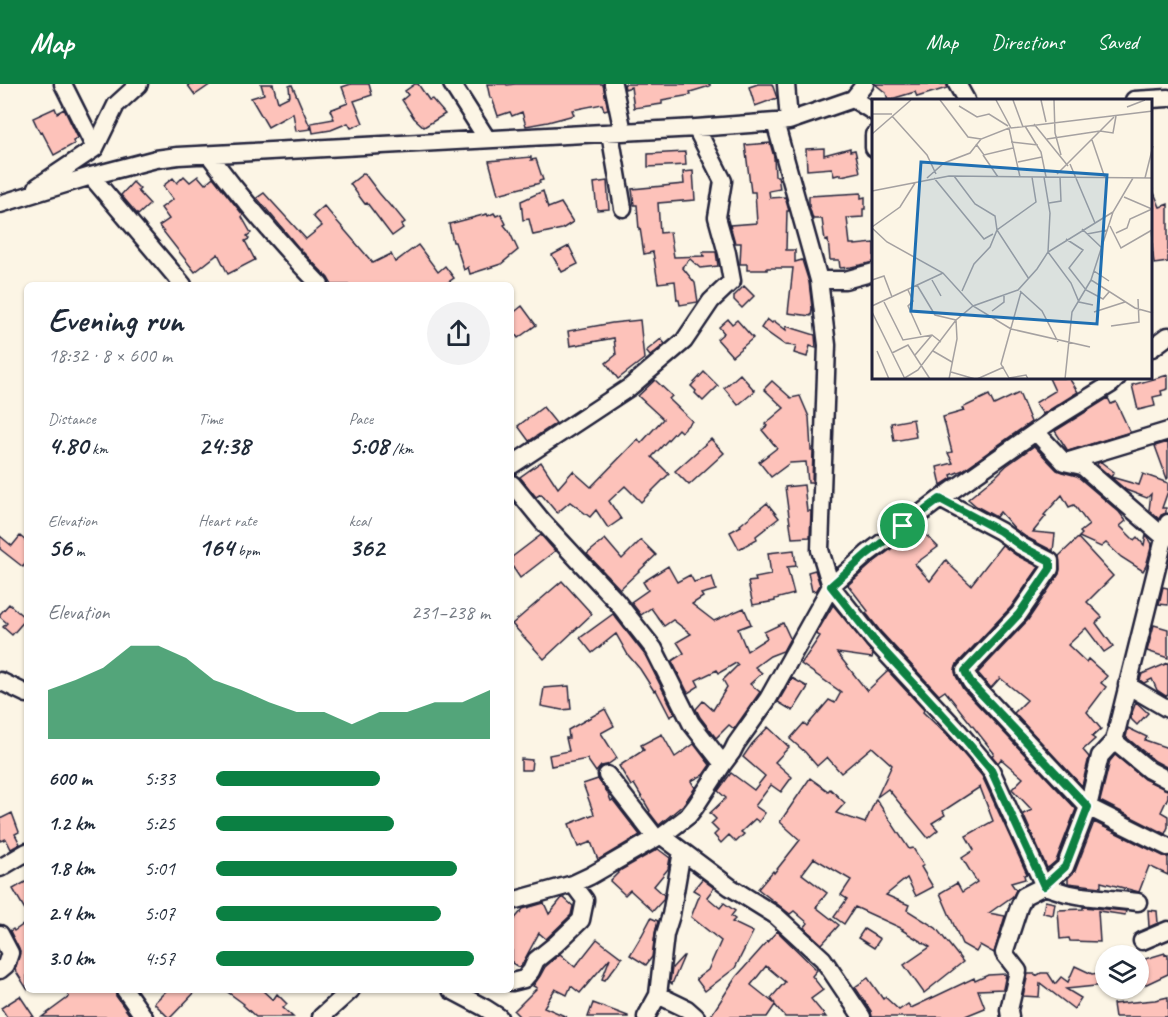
<!DOCTYPE html>
<meta charset="utf-8">
<style>
body{margin:0;font-family:Caveat,sans-serif;background:#f2f2f3;color:#1f2937;height:100vh;display:flex;flex-direction:column;font-size:22px;white-space:nowrap}
*{box-sizing:border-box;margin:0}
p{font-size:20px;color:#747a83}
.icon{flex:none;width:33px;height:33px;fill:none;stroke:currentColor;stroke-width:2;stroke-linecap:round;stroke-linejoin:round}
.map{position:relative;flex:1;overflow:hidden}
.details{position:absolute;left:24px;top:198px;width:490px;height:711px;display:flex;flex-direction:column;background:#fff;border-radius:9px;box-shadow:0 2px 4px #0004}
.details>*{flex:none}
.tools{position:absolute;left:1095px;top:861px;display:grid;gap:12px}
.tools a{display:grid;place-items:center;width:54px;height:54px;border-radius:50%;background:#fff;box-shadow:0 2px 4px #0004;font-size:30px}
.pin{position:absolute;display:grid;place-items:center;width:51px;height:51px;color:#fff;margin:-26px;border:3px solid #fff;border-radius:50%;box-shadow:0 2px 6px #0007}
.round{display:grid;place-items:center;flex:none;width:63px;height:63px;border-radius:32px;background:#f2f2f3}
.head{display:flex;align-items:center;justify-content:space-between;height:102px;padding:0 24px}
h1{font-size:33px;font-weight:600;line-height:45px}
.metrics{display:grid;grid-template-columns:repeat(3,1fr);gap:9px;height:102px;padding:6px 24px}
.metrics div{display:grid;align-content:center}
.metrics b{font-size:26px;font-weight:600}
.metrics small{font-size:16px;font-weight:400}
.metrics p{font-size:16px}
.chart{height:168px;padding:12px 24px}
.chart p{display:flex;justify-content:space-between}
.chart svg{width:100%;height:108px;margin-top:6px;fill:#0b8043;opacity:.7}
ul{padding:0 24px;list-style:none;font-size:20px}
li{display:grid;grid-template-columns:96px 72px 1fr;align-items:center;height:45px}
li i{height:15px;border-radius:8px;background:#0b8043}
header{display:flex;align-items:center;gap:36px;box-sizing:border-box;height:84px;padding:0 30px;background:#0b8043;color:#fff}
header strong{font-size:28px}
nav{display:flex;gap:33px;margin-inline-start:auto;font-size:21px}
.map>svg:first-child{display:block}
</style>
<header>
<strong>Map</strong>
<nav><a>Map</a><a>Directions</a><a>Saved</a></nav>
</header>
<div class="map">
<svg width="1168" height="933" viewBox="0 0 1168 933">
<rect width="100%" height="100%" fill="#fcf5e5"/>
<filter id="ink" filterUnits="userSpaceOnUse"><feTurbulence type="fractalNoise" baseFrequency=".0167" numOctaves="2"/><feDisplacementMap in="SourceGraphic" scale="12" xChannelSelector="R" yChannelSelector="G"/><feConvolveMatrix kernelMatrix="1 2 1 2 8 2 1 2 1" color-interpolation-filters="sRGB"/></filter>
<g filter="url(#ink)">
<!-- building -->
<path fill="#fdc2ba" stroke="#22223b" stroke-width="1.5" fill-rule="evenodd" d="M187 0H211L195 11Z
M261 0H273L278 18 290 12 289 2 292 1 311 45 296 47 293 29 268 43 251 14 264 10Z
M351 0H369L372 11 354 17 363 39 351 44 348 39 331 46 313 49 311 39 334 35 330 26 348 19 342 3Z
M415 0H418L429 16 432 15 445 30 424 43 414 34 402 16 408 11 405 7Z
M487 0H506L507 1 515 0H603L608 25 604 26 602 20 572 26 574 31 548 38 526 42 522 28 512 32 510 28 498 32 492 14H490Z
M624 0H710V2L690 8 691 11 662 16V20L634 24 631 3 625 5Z
M758 0H772L777 14 755 22 749 3Z
M875 0H947V4L917 13 915 8 888 16 886 9Z
M55 24 57 29 64 25 78 54 73 57 74 60 54 71 42 48 40 49 33 34Z
M770 59 774 73 775 92H778L780 105 769 107 770 114 785 113 789 127H787L786 166H795V178L802 176 809 198 812 224 811 232 788 229 793 184H767V186H747V180H740L741 159H735L730 141 757 139 755 108H751L745 61Z
M824 64V71L850 64V67L855 66 860 88 841 92V90L834 92 832 84 807 86 806 65Z
M685 68 686 81 648 83V70Z
M531 73V76L536 75 543 96 539 97 540 99 498 110 489 77Z
M693 87 695 116 658 119 660 149 670 148 674 173 704 172 703 168H716L718 182 700 184 690 175 682 183 695 199 698 218 680 221 679 216H677L675 197 658 199 653 168 644 170 640 144 639 145 637 121H634L632 105 684 100 683 88Z
M364 89 379 109 391 123 392 122 405 138 401 141 403 144 392 152 367 119 365 120 350 100Z
M184 92 190 98 198 92 205 100 213 93 243 131 242 133 251 149 247 152 249 155 245 157 255 176 228 190 218 170 195 188 159 142 169 135 161 124 173 115 163 102 173 94 177 99Z
M607 97 609 125 597 126 594 99Z
M133 98 140 105 138 107 150 120 138 131 121 111Z
M1152 104 1160 123 1168 120V178L1154 180 1152 161Z
M543 107 548 124 561 119 573 138 562 145 533 151 529 135 523 136 521 117Z
M264 109 306 155 322 142 313 132 324 122 373 179 391 170 395 178 418 161 438 188 445 182 454 194 444 201H332L328 194 298 163 257 114Z
M861 109V114L865 113V125H863V133L847 134 850 160H855V161L874 159V178L851 183 840 184 839 176H830L828 156 825 157 822 135H813L809 122V112Z
M494 129 496 132 501 130 506 140 504 141 509 147 518 166 501 180 470 190 468 183 464 186 455 158H453L449 140 487 130 488 132Z
M569 162 578 180 562 188 552 171Z
M744 202 754 212 742 224 734 216V212Z
M522 222 536 241 518 254 512 246V230Z
M728 235 732 240 737 236 753 254 732 272 717 255 724 249 719 243Z
M767 235 772 239 774 237 786 246V242L815 251 816 264 810 262 807 273 794 269 796 262 785 261 761 244Z
M640 236 644 275 618 295 606 279 616 271 614 254 570 262 568 247 612 239Z
M661 255 665 260 650 272 646 267Z
M704 288 718 302 703 317 695 309 696 307 691 302Z
M740 290 755 307 738 321 724 304Z
M1168 291V305L1161 307 1162 311 1153 313 1155 322 1138 326 1132 301Z
M1049 294H1069L1078 308 1043 330 1035 319 1055 307Z
M655 296 672 312 669 315 692 337 681 348 678 345 652 373 669 390 641 418 625 402 609 417 621 435 608 444 596 426 590 433 570 418 557 429 541 410 536 413 520 393 541 378 558 404 573 387 591 403 638 355 641 359 663 335 638 312Z
M772 297 791 314 800 312 809 333 811 366H813L812 399H808L806 378 790 379 771 393 759 378 777 364 762 346 767 342 765 340 784 324 764 305Z
M1019 309 1031 338 963 386 951 391 952 394 941 401 937 383 953 379 948 369 952 368 943 333 964 327 962 324 989 311 994 321Z
M1108 314 1111 320 1116 318 1130 348 1068 367 1055 347Z
M543 323 556 339 529 357 518 342Z
M913 335 916 353 894 357 891 339Z
M711 355 724 369 689 401 675 387Z
M1168 358V394L1167 395 1155 362Z
M1034 362 1057 386 1062 388 1077 392 1119 428 1126 437 1120 442 1134 456 1137 453 1144 461 1146 451 1148 453 1152 460 1146 482 1143 487 1121 473 1106 459 1101 463 1079 453 1082 450 1080 448 1089 441 1074 421 1069 423 1062 411 1044 431 1046 432 1033 448 1055 450 1053 467 1026 453 1015 445 1000 428 996 433 976 422 968 415 996 392 1006 382Z
M1101 378 1114 388 1111 393 1139 401 1143 390 1168 399V407L1162 424H1166V429L1161 431 1159 435 1149 426 1151 410 1147 414 1126 406 1097 381 1098 379Z
M804 401 807 427H811L810 453 792 454 785 403Z
M767 419 779 434 756 452 757 455 739 465 730 448 741 442 740 441Z
M919 444 938 463 915 480 930 497 946 476 952 483 971 501 1002 461 1016 471 1039 483 1011 523 957 580 955 586 956 592 963 605 1076 725 1056 777 1049 783 1047 784 1023 730 1032 726 1012 705 1023 694 1001 675 998 679 992 672 994 669 945 607 939 611 881 548 866 529 868 527 848 501 874 478Z
M541 451 555 467 520 494 512 482V473Z
M0 452 12 462 20 452 27 458V477L23 483 0 465Z
M1078 454 1113 492 1087 518 1102 533 1096 539 1113 562 1104 568 1086 544 1068 561 1086 578 1088 575 1107 592 1101 599 1106 603 1087 628 1101 645 1092 653 1095 655 1083 666 1089 673 1082 702 1014 629 1027 616 1000 594 991 604 978 589 1028 536 1059 490 1060 485 1059 472Z
M605 455 622 475 641 456 656 471 620 505 587 470Z
M794 466 796 482 787 483 794 510 775 515V517L753 521 748 498 756 497 755 494 771 491 768 469Z
M668 482 677 498 690 491 694 498 712 493 716 506 701 510 703 513 692 520 714 537 744 524 751 540 738 545 747 567 767 554 764 548 783 539 790 554 783 567 770 572 755 583 762 589 750 600 760 608 734 645 729 641 716 654 700 633 696 625 703 617 713 626 727 603 723 596 738 581 736 579 719 589 717 586 696 596 699 602 688 609 672 577 684 569 677 558 691 550 673 536 664 542 651 524 641 531 631 518 648 506 643 498Z
M815 486 820 501 817 506 812 507 808 488Z
M562 497 592 530 544 575 512 540Z
M1163 503 1168 504V521L1159 520Z
M9 520 26 535 12 551 3 543 7 539 0 533V530Z
M833 521 873 570 872 574 837 569 867 607 888 587 924 626 923 628 950 654 982 692 1027 790 1024 791 1025 795 1011 799 1016 806 1013 812 989 829 1005 832 994 869 980 861 976 868 962 860 940 809 957 799 962 808 977 798 962 774 974 766 966 752 993 737 980 703 943 727 945 731 932 739 938 746 928 754 888 705 877 713 892 681 872 663 841 689 827 673 817 682 805 668 790 655 804 639 807 642 829 616 835 619 841 608 801 580 820 552 816 550Z
M613 530 645 571 675 630 670 633 656 606 654 607 640 585 628 571 616 550 592 569 580 554Z
M1154 541 1168 545V574L1147 567Z
M1168 579V611L1166 612 1157 606 1152 595 1144 599 1140 596 1142 590Z
M792 594 808 603 793 627 778 618Z
M569 602 571 625 562 626 541 622 544 604Z
M1136 618 1148 629 1137 641 1130 634Z
M605 625 614 642 601 649 617 674 607 681 601 682 596 688 587 675 551 682 549 671 569 667 566 654H569L568 646Z
M768 643 789 663 775 678 792 693 781 708 771 701 755 722 765 729 759 738 755 735 741 748 744 750 736 758 729 751 721 759 714 751 718 747 711 740 716 735 710 729 726 714 718 707 731 689 754 706 765 692 743 673 752 660Z
M1128 644 1147 653 1145 656 1168 664V684L1155 677 1126 653Z
M662 650 675 673 694 660 710 681 703 691 691 697 695 704 683 721 659 741 649 728 650 727 634 700 631 702 619 682 644 666 641 661Z
M1115 671 1144 695 1168 706V713L1161 728 1168 732V743L1165 750 1100 717 1110 677Z
M521 675 532 676 531 686H521Z
M810 694 828 707 830 705 845 719 836 729 865 739 876 715 909 765 913 764 924 781 921 783 933 803 916 812 907 794 886 811 909 821 907 826 936 844 963 878 924 909 904 881 930 863 902 846 903 845 855 823 844 840 834 833 847 815 841 811 851 796 814 774 802 790 827 809 816 823 839 841 822 860 804 844 808 839 794 827 790 830 758 805 773 787 774 789 800 756 780 738Z
M598 695 608 709 611 717 613 716 640 751 598 776 591 758 578 763 569 740 594 730 583 700Z
M12 729 19 748 15 750 20 760 11 765 6 755 0 757V735Z
M1094 738 1163 772 1168 773V791L1149 782 1139 808 1101 798V803L1068 799V794L1075 787Z
M658 765 670 774 668 785 654 802 664 811 663 816 653 827 630 806 625 811 610 797 621 786Z
M702 795 714 804 707 813 720 824 724 819 735 827 731 832 735 835 732 838 753 848 735 884 705 907 696 895 708 886 721 857 691 833 700 810 693 806Z
M27 797V829L13 805Z
M562 814H564L573 822 571 831 546 855 539 849 520 884 512 879V838L523 825 544 819 549 830Z
M1045 817 1055 819 1053 831 1043 829Z
M1083 823 1126 827 1125 831 1098 827 1100 858 1070 857 1069 854 1060 855 1058 826 1083 825Z
M1148 826 1157 827 1158 839 1149 843Z
M651 834 658 837 655 849 652 873 646 881 630 871 642 851Z
M27 838V905L15 886 20 868 10 847 13 845 14 847Z
M864 845 880 855 874 864 858 854Z
M777 847 817 886 812 892 823 906 811 915 826 933H785L775 921 767 933H710L736 893ZM766 882 785 898 771 914 775 920 751 901Z
M597 855 622 874 605 896 602 895 610 874 580 909 571 902 567 911 555 905 544 923 567 933H520L514 927 537 904 533 902 540 892 545 883 560 870 575 883Z
M1165 869V871L1168 870V890L1138 904V887L1146 883 1145 875Z
M683 872H684L672 900 670 898 672 884Z
M1075 882 1092 890 1104 888 1105 901 1066 905 1081 914 1074 925 1040 899 1039 913 1023 912 1028 890H1035L1036 892 1041 889H1048L1055 900 1061 893 1068 898Z
M1006 890 1003 905 978 906 985 924 963 933H872L871 927 855 903 868 894 883 915 885 913 899 926 908 920 911 924 974 894 975 897 988 891Z
M65 906H115L116 912 131 933H42L69 913Z
M167 906H197L171 933H168L154 919Z
M225 906H262L273 916 277 910 287 920 283 924 293 933H256L243 921 244 920Z
M20 912 34 933H7L1 924Z
M1168 913V933H1115L1113 920 1155 916Z
M593 919 628 932V933H588Z"/>
<g fill="none" stroke-linecap="round" stroke-linejoin="round">
<!-- minor casing -->
<g stroke="#22223b" stroke-width="21">
<path id="minor" d="M63 0 95 64
M452 0 487 55
M613 0 623 48
M786 0 789 37
M957 0 966 16
M853 15 865 0
M1134 16 1168 14
M610 49 623 124
M874 51V64
M209 71C243 116 280 160 320 201
M91 92 183 201
M37 103 95 64 116 21 139 0
M0 120 91 92 156 75 178 72 696 44 789 37 853 15 874 28
M819 196H845L874 188
M1152 264 1168 252
M1117 294 1111 300 1051 337 940 415 867 470 831 502 873 555 958 647 991 686 1044 802 1066 809 1082 812 1138 818
M1036 348 1064 378 1082 382 1164 453
M1066 378 1168 347
M512 381 630 303 684 257 711 217 732 197 727 169 717 133 723 97 696 44
M512 400 543 438 617 518 654 565 691 639 723 680
M940 415 1000 447 1021 462 1050 477V485L1019 530 965 587 971 598 1088 723 1168 763
M1168 439 1114 657 1149 686 1168 696
M0 597 27 610
M1127 601 1168 625
M607 691 656 754
M662 752 730 803 775 831 823 875 862 933
M0 784 27 768
M512 817 573 800 590 792 656 754 662 752 688 732 695 723 723 680 732 668 736 660 768 615 831 502 820 466 827 261 819 196 775 38
M0 850 10 869 6 881 0 886
M1142 857 1168 846
M512 898 524 895 531 887 536 876 556 860 581 836 585 816 573 800
M125 906 144 933
M451 906 485 924 499 933
M658 911 687 925 696 933
M321 933 351 906
M646 933 658 911 665 850 671 831 682 767
M1010 933 1009 926 1018 887 1004 869 1019 823 1024 812 1044 802 1065 783 1088 723 1100 672 1114 657"/>
</g>
<!-- minor -->
<use href="#minor" stroke="#fcf5e5" stroke-width="16"/>
</g>
</g>
<g fill="none" stroke-linecap="round" stroke-linejoin="round" filter="url(#ink)">
<!-- route casing -->
<g stroke="#fff" stroke-width="12">
<path id="route" d="M940 415 1000 447 1021 462 1050 477V485L1019 530 965 587 970 598 1088 723 1065 783 1044 802 991 686 958 647 873 555 831 502 867 470Z"/>
</g>
<!-- route -->
<use href="#route" stroke="#0b8043" stroke-width="8"/>
</g>
<!-- overview -->
<g transform="translate(872 15)">
<rect width="280" height="280" fill="#fcf5e5"/>
<path fill="none" stroke="#a5a1a1" stroke-width="1.5" d="M68 1 96 38 109 40M124 1 139 29 281 12M141 1 151 28M169 1 174 23M182 1 183 34 189 56M87 7 105 18 117 15 136 27M255 8 273 1M0 15H20M20 17 55 56 64 75M162 25 196 67M153 27 169 53 174 78M0 35 39 1M175 40 228 32 241 34 244 17M220 41 233 79M139 43 166 46M104 45 112 56 141 49M111 56 126 78M146 63 170 58M198 65 223 124M185 75 242 18M82 77 103 105 123 117 125 131 157 180M55 79 72 64 98 54 109 40 137 29 148 78M62 79 112 140 121 135M261 79 241 113 219 181 263 209 281 214M273 79 281 47M0 92 77 77 281 79M177 104 189 102 188 78M238 127 249 149 280 131M0 128 28 108 43 84M0 129 15 143 71 174 101 207 139 230 218 248M210 130 230 149M279 131 281 152M244 134 255 129 258 120 280 110 252 98M215 135 236 131M194 140 211 151 197 169 214 191 231 200 237 193M222 172 237 182M0 181 12 177 20 198M60 181 69 197M45 186 63 216 84 221M36 191 41 202 36 207 49 236M90 192 102 165 118 148 125 131 164 103 160 78M148 192 170 212 186 243M149 193 129 265 137 279 154 276 156 280M12 203 31 241 60 236 69 243M221 206 207 203 199 184 176 153 241 113M0 207 71 174M120 212 132 203V197M0 213 33 280M222 213 253 203M239 227 267 223 266 200M5 252 17 280M61 252 80 263M20 254 36 246 58 280M43 256 60 236M79 273 103 280M31 280 46 271 84 221 101 207 146 191 165 170 176 153 178 114 172 78M77 280 85 240 84 221M105 280 132 268M193 280 200 213 219 181"/>
<path fill="#1f6fb2" fill-opacity="0.15" stroke="#1f6fb2" stroke-width="3" d="M49 63 235 76 225 225 39 212Z"/>
<rect width="280" height="280" fill="none" stroke="#22223b" stroke-width="3"/>
</g>
</svg>
<div class="tools">
<a><svg class="icon" aria-label="layers" viewBox="0 0 24 24"><path d="M12 4l9 5-9 5-9-5zM3 14l9 5 9-5"/></svg></a>
</div>
<div class="pin" style="left:903px;top:442px;background:#1e9e55"><svg class="icon" aria-label="arrive" viewBox="0 0 24 24"><path d="M6 21V4h12l-3 4 3 4H6"/></svg></div>
<section class="details">
<div class="head"><div><h1>Evening run</h1><p>18:32 · 8 × 600 m</p></div><a class="round"><svg class="icon" aria-label="share" viewBox="0 0 24 24"><path d="M12 15V3M7 8l5-5 5 5M5 13v7h14v-7"/></svg></a></div>
<div class="metrics">
<div><p>Distance</p><b>4.80<small> km</small></b></div>
<div><p>Time</p><b>24:38</b></div>
<div><p>Pace</p><b>5:08<small> /km</small></b></div>
</div>
<div class="metrics">
<div><p>Elevation</p><b>56<small> m</small></b></div>
<div><p>Heart rate</p><b>164<small> bpm</small></b></div>
<div><p>kcal</p><b>362</b></div>
</div>
<div class="chart"><p><span>Elevation</span>231–238 m</p>
<svg viewBox="0 0 160 44" preserveAspectRatio="none"><path d="M0 44V24L10 20L20 15L30 6L40 6L50 11L60 20L70 24L80 29L90 33L100 33L110 38L120 33L130 33L140 29L150 29L160 24V44z"/></svg>
</div>
<ul>
<li><b>600 m</b>5:33<i style="width:60%"></i></li>
<li><b>1.2 km</b>5:25<i style="width:65%"></i></li>
<li><b>1.8 km</b>5:01<i style="width:88%"></i></li>
<li><b>2.4 km</b>5:07<i style="width:82%"></i></li>
<li><b>3.0 km</b>4:57<i style="width:94%"></i></li>
</ul>
</section>
</div>
